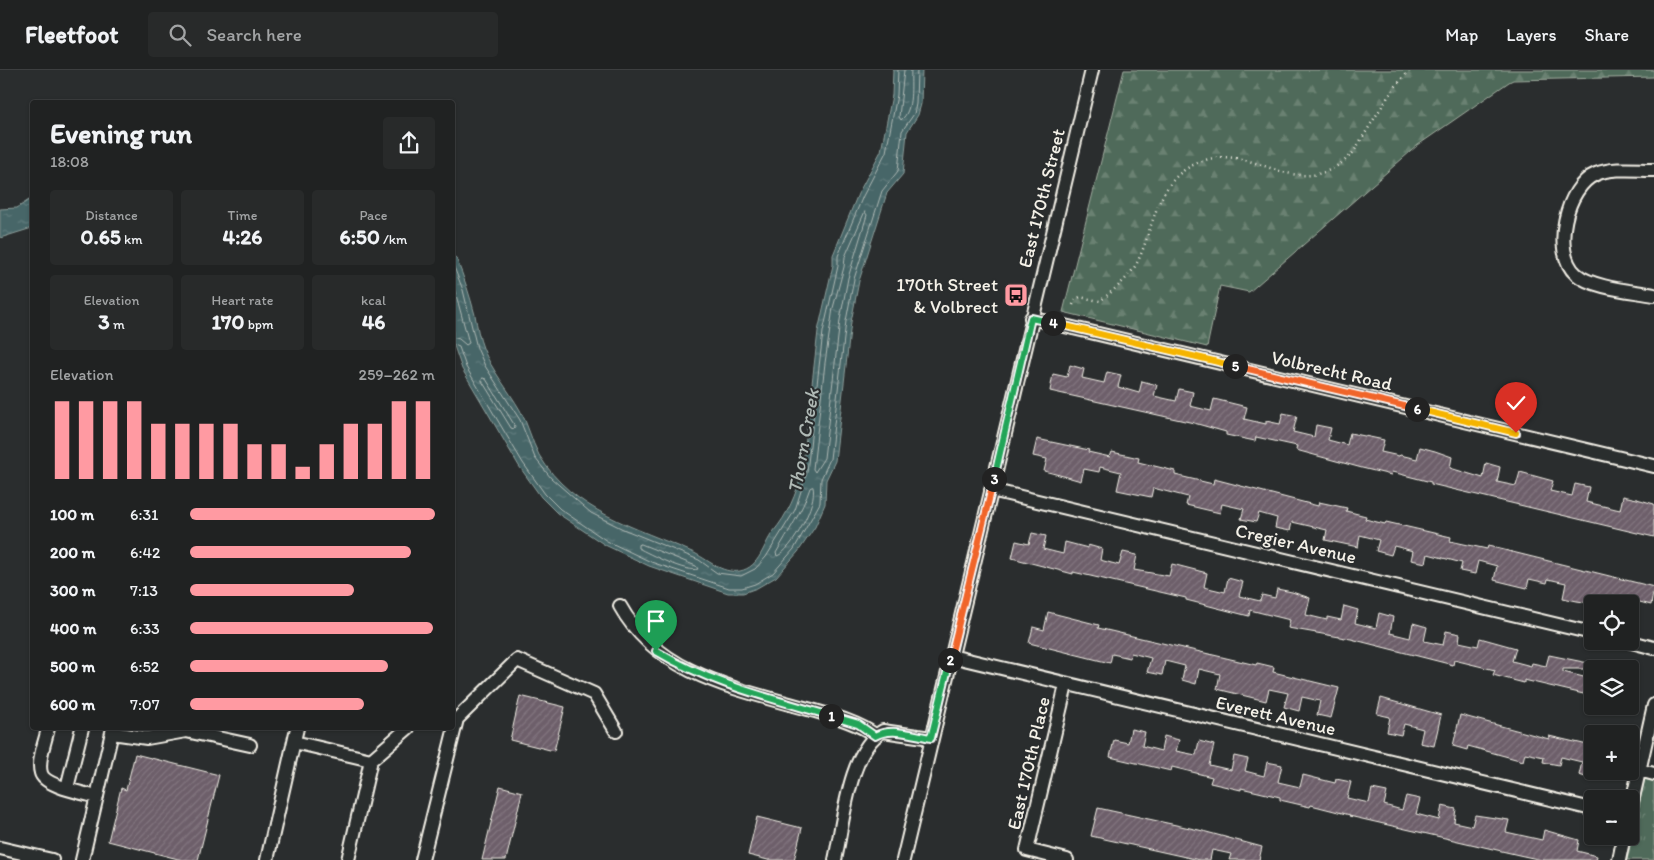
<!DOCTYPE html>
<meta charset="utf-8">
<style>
body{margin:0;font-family:Itim,sans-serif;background:#282a2a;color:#f1f3f6;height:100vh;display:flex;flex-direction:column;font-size:19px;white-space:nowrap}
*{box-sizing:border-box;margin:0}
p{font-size:16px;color:#a2a4a5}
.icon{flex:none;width:28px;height:28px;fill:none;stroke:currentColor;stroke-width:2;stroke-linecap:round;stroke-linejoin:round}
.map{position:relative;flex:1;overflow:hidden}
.side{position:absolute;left:30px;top:30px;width:425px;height:630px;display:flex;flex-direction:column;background:#202222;border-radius:5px;box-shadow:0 1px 4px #0004,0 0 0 1px #3d3f40}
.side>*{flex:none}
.tools{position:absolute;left:1584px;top:525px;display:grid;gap:10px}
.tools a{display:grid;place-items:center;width:55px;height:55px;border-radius:5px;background:#202222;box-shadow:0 1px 4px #0004,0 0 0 1px #3d3f40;font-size:25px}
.pin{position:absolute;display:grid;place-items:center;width:42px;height:42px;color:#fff;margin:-51px -21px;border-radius:50% 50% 50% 0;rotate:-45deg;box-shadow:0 0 5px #0007}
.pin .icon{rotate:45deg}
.km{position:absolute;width:25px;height:25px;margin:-12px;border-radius:50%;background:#222;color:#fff;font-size:14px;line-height:25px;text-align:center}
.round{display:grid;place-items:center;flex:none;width:52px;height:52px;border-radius:5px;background:#282a2a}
.headline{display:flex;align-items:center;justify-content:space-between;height:85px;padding:0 20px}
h1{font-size:28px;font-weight:700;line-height:38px}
.figures{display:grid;grid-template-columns:repeat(3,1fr);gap:8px;height:85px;padding:5px 20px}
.figures div{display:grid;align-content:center;border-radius:5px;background:#282a2a;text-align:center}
.figures b{font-size:21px;font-weight:700}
.figures small{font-size:14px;font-weight:400}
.figures p{font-size:14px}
.chart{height:140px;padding:10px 20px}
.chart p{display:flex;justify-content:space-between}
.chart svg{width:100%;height:90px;margin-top:5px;stroke:#ff9aa2;stroke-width:6}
ul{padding:0 20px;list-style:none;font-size:16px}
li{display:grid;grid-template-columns:80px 60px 1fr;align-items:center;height:38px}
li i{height:12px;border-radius:6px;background:#ff9aa2}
header{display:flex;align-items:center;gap:30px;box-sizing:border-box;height:70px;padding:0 25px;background:#202222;border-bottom:1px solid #3d3f40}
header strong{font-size:24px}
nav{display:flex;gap:28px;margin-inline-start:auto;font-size:18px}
.search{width:350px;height:45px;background:#282a2a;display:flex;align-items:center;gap:12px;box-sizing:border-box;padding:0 18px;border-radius:5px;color:#a2a4a5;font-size:19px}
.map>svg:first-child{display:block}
</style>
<header>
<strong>Fleetfoot</strong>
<div class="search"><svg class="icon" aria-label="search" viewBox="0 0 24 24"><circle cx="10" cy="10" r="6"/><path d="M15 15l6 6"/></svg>Search here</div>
<nav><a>Map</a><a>Layers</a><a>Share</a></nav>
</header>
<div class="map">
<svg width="1654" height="790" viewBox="0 0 1654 790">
<defs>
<pattern id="forest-firs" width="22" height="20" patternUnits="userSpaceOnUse" patternTransform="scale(1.25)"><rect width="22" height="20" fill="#506b5a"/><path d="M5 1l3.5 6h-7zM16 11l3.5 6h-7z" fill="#6a8172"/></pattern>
<pattern id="park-tufts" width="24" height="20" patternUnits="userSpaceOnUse" patternTransform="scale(1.25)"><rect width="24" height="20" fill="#506b5a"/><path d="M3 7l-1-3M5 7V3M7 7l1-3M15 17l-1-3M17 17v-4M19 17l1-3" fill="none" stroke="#6a8172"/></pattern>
<pattern id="water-ripples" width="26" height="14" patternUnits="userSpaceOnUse" patternTransform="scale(1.25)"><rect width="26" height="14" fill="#476668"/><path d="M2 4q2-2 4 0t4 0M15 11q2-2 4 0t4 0" fill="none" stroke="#627c7e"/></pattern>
<pattern id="building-hatch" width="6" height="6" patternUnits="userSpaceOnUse" patternTransform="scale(1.25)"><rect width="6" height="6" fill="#6d5e6a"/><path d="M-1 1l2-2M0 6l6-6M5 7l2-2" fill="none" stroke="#82767f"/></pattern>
</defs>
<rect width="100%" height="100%" fill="#2a2d2e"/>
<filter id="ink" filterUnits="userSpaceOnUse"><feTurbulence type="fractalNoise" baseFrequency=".02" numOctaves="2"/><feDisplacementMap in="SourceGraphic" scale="10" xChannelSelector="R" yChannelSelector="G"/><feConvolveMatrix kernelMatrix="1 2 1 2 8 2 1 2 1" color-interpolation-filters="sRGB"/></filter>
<g filter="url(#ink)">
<!-- forest -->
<path fill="url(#forest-firs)" stroke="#a2aea1" d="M1124 0H1654V7L1513 10 1509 12 1418 75 1249 222 1220 216 1207 277 1063 242Z"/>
<!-- park -->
<path fill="url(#park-tufts)" stroke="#a2aea1" d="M1647 698 1654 700V790H1627Z"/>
<!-- water -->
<path fill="url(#water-ripples)" stroke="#8c9e9b" d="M893 0H922L921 34 918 45 907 62 903 104 887 123 859 211 851 252 835 391 826 410 825 434 815 457 798 482 776 507 757 518 743 523H728L649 496 605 475 557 443 541 427 519 396 462 299 453 273V186L456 188C464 207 470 226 475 245 477 256 479 268 483 278 492 301 508 319 520 340 528 354 531 370 539 385 573 442 636 457 692 482 708 489 721 504 740 501 760 497 763 475 773 462 788 444 796 425 802 402L818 261 833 195V185L858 124 881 81 892 25Z
M29 130H32V158L0 168V139L17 138Z"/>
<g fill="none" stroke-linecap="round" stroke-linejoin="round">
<!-- shore -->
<path stroke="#afb9b5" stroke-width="1" d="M904 0 899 47 901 50C914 40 910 15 911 0
M865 142 867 145 848 208 840 250 824 388 815 402 813 399 825 293 833 238 844 197 845 187Z
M452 192 463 220 477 278 485 296 520 350 535 388 551 408 591 443 623 459 699 490 717 503 741 506 755 499 766 487 795 440 807 402 823 262 838 196V186L863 126 886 82 897 25 898 0
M452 210 469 273 466 275 459 269 452 267
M452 274 459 277 466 297 523 393 545 424 560 439 607 471 651 492 729 518H742L755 514 773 503 794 479 820 433 821 409 830 389 846 251 854 209 882 121 898 101 902 61 914 44 916 34 917 0
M483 308 486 309 515 356 514 359 511 358 482 311Z
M813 417C818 432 792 481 777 486L776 483C788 462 802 442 810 418Z
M641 474 696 496 698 499C686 503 650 484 638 478V475Z"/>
</g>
<!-- building -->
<path fill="url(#building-hatch)" stroke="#f4f1e8" d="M1070 295 1084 299 1082 308 1104 313 1107 302 1121 305 1118 317 1139 323 1142 311 1157 315 1154 326 1176 331 1179 319 1193 322 1190 336 1211 341 1214 329 1247 337 1244 349 1266 354V351L1280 354 1283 343 1297 346 1293 362 1314 367 1316 355 1331 358 1328 370 1347 375 1350 363 1384 370 1381 382 1399 386 1400 385 1417 389 1420 377 1435 381 1452 387 1450 398 1483 408 1486 393 1500 397 1497 412 1516 416 1520 402 1553 411 1550 421 1572 426 1575 414 1589 417 1586 432 1620 440 1623 426 1637 429 1654 434V467L1431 414V412L1392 402 1391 405 1362 398 1296 380 1297 376 1256 367 1255 371 1226 365V362L1194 353 1050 321 1053 304 1067 307Z
M1037 369 1089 380 1088 382 1110 387 1112 382 1139 388 1138 392 1175 401V405L1213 414 1214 409 1318 436 1319 432 1347 438 1346 441 1366 446 1365 449 1385 454 1386 452 1451 467 1450 471 1487 479 1488 476 1654 517 1651 535 1636 531V534H1620V531L1599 526 1597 534 1577 531 1563 528 1566 513 1548 509 1547 513 1529 509 1527 518 1494 510 1497 496 1478 491 1475 504 1460 501 1462 493 1428 484 1426 493 1411 490 1413 481 1394 476 1391 485 1376 481 1379 470 1360 465 1358 477 1325 470 1327 460 1292 452 1290 461 1275 458 1277 448 1259 443 1256 452 1241 449 1244 439 1222 434 1220 443 1186 435 1188 427 1153 418 1151 427 1117 420 1121 402 1100 397 1099 402 1084 399 1081 411 1067 407 1044 401 1047 389 1033 386Z
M1032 463 1046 466 1043 479 1063 484 1065 472 1088 478V475L1102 479 1100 490 1119 495 1123 482 1137 485 1134 500 1169 506 1172 494 1207 503 1204 517 1225 522 1228 508 1243 512 1239 526 1260 531 1262 525 1275 528 1277 519 1292 522 1310 528 1306 545 1327 550V547L1341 550 1344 536 1358 540 1355 553 1376 558 1379 543 1393 547 1390 563 1410 568 1413 553 1427 557 1424 571 1443 575 1446 561 1460 564 1459 572 1478 576 1480 568 1516 578 1512 591 1531 596 1532 593 1546 596 1549 585 1598 595V599H1563V602L1592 609V626L1524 610V613L1493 605 1495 600 1454 590 1453 595 1351 569 1288 558 1290 550 1250 540 1249 546 1186 530V528L1073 502V504L1012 488 1016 471 1029 474Z
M1048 542 1099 555 1098 558 1256 595 1257 593 1274 597 1273 602 1339 618 1331 648 1317 645 1320 631 1302 627 1299 641 1284 637 1288 623 1269 619 1266 631 1217 619 1220 604 1199 599 1196 614 1182 610 1185 596 1165 591 1162 605 1147 602 1151 588 1131 583 1130 588 1112 584 1110 593 1029 573 1033 557 1044 560Z
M520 626 565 637 554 681 510 670Z
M1381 628 1441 645 1434 676 1420 673 1423 659 1404 654 1401 665 1387 662 1390 647 1377 644Z
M1460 645 1549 669V666L1592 676V709L1579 705 1582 692 1561 687 1559 695 1543 692 1544 687 1525 683 1523 691 1468 676 1467 680 1453 676Z
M1131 659 1145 662 1142 676 1161 681 1164 666 1179 670 1176 681 1196 685 1199 671 1214 675 1209 695 1231 700 1234 686 1248 689 1245 701 1264 706 1267 692 1282 695 1278 712 1300 717 1303 705 1335 713 1336 709 1351 712 1347 728 1369 733 1372 719 1387 722 1384 735 1402 740 1406 726 1420 729 1416 744 1439 750 1442 736 1456 739 1454 752 1472 756 1475 745 1509 750 1506 762 1542 770 1544 760 1579 770 1577 781 1597 786 1596 790H1542L1519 785 1349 746 1350 745 1311 735 1310 737 1280 730V727L1241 718V720L1210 713 1212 707 1172 697 1171 701 1110 687 1114 670 1128 673Z
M135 684 219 705 198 790H182L108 771 121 718 126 720Z
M500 716 522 722 506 790H482Z
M1098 738 1199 760 1262 777 1259 790H1229L1231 784 1212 780 1210 790H1199L1091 766Z
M757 747 802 758 794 790H768L748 785Z"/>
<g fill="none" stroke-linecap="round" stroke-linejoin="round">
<!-- minor casing -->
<g stroke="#f4f1e8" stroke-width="16">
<path id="minor" d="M1654 100C1636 100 1613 97 1596 104 1566 116 1551 182 1576 204 1592 218 1633 221 1654 225
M1031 248 1654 396
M991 420 1592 563
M620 536C658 605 738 619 808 639 832 646 855 651 875 665
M1628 571 1654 578
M951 586 1592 739
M1066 615 1027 780 1067 790
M48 658C46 670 37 690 41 703 44 716 84 723 97 727
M112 663 147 668 186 661 250 675
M294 672 371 690 348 790
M371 690 408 658
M1639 700 1654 704
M67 718 82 658
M1630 741 1654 635
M0 778 52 790
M82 790 113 658
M267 790 297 658
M422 790 457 649 517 590 594 624 616 661
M835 790C843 754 849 679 883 661L931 668
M903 790 1092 0
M1619 790 1624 766"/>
</g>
<!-- path -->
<path stroke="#f4f1e8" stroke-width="2.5" stroke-dasharray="1 4" stroke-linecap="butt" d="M1073 235 1075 230 1080 227 1100 231C1114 220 1128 209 1137 193 1153 161 1155 115 1191 96 1252 63 1291 138 1349 87 1355 82 1359 72 1364 65 1378 43 1391 19 1410 0"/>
<!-- minor -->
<use href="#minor" stroke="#2a2d2e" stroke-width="12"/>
</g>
</g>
<g fill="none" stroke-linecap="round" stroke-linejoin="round" filter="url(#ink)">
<!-- split-1 casing -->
<g stroke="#fff" stroke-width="10">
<path id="split-1" d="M656 581C711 614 770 628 831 646"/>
</g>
<!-- split-2 casing -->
<g stroke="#fff" stroke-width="10">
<path id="split-2" d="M831 646 858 654 875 666C892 657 913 665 931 668L950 590"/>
</g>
<!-- split-3 casing -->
<g stroke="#fff" stroke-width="10">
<path id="split-3" d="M950 590 994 409"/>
</g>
<!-- split-4 casing -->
<g stroke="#fff" stroke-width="10">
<path id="split-4" d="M994 409 1031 248 1053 253"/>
</g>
<!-- split-5 casing -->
<g stroke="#fff" stroke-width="10">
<path id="split-5" d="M1053 253 1235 296"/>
</g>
<!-- split-6 casing -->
<g stroke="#fff" stroke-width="10">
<path id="split-6" d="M1235 296 1417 339"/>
</g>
<!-- split-7 casing -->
<g stroke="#fff" stroke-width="10">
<path id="split-7" d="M1417 339 1516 363"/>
</g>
<!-- split-1 -->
<use href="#split-1" stroke="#22a559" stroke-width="6"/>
<!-- split-2 -->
<use href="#split-2" stroke="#22a559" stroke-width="6"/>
<!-- split-3 -->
<use href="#split-3" stroke="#f0652b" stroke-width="6"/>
<!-- split-4 -->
<use href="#split-4" stroke="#22a559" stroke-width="6"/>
<!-- split-5 -->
<use href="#split-5" stroke="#f5b400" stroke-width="6"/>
<!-- split-6 -->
<use href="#split-6" stroke="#f0652b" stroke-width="6"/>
<!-- split-7 -->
<use href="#split-7" stroke="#f5b400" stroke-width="6"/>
</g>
<!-- icons -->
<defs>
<g id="bus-square" transform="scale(1.25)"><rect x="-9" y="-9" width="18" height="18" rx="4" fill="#ff9aa2" stroke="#2a2d2e"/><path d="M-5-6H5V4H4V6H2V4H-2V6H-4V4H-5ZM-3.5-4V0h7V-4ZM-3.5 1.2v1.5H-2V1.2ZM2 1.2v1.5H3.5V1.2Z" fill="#111"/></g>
</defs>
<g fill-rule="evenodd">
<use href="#bus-square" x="1016" y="225"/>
</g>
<g text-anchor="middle" stroke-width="4" stroke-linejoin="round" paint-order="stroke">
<!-- street labels -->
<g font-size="19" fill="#f4f1e8" stroke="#2a2d2e">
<text transform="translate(1041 128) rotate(-76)" y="7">East 170th Street</text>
<text transform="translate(1332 300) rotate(13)" y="7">Volbrecht Road</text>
<text transform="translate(1296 473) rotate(13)" y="7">Cregier Avenue</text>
<text transform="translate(1276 645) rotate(13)" y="7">Everett Avenue</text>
<text transform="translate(1028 693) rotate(-77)" y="7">East 170th Place</text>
</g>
<!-- poi labels -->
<g font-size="19" fill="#f4f1e8" stroke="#2a2d2e" text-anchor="end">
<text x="998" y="221">170th Street<tspan x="998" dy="22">&amp; Volbrect</tspan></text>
</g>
<!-- water labels -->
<g font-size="20" font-style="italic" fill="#afb9b5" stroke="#2a2d2e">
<text transform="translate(803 371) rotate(-80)" y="7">Thorn Creek</text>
</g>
</g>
</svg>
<div class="tools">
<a><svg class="icon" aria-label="locate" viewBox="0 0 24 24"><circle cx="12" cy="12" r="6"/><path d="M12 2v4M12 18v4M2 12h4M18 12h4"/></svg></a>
<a><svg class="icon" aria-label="layers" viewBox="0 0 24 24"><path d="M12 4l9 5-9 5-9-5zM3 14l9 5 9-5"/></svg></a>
<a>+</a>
<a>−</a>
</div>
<div class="pin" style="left:656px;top:581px;background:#1e9e55"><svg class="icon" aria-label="arrive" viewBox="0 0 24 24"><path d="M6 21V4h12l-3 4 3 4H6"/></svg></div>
<div class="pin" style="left:1516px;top:363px;background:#d93025"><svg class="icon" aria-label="check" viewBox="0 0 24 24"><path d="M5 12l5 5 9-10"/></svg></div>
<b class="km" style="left:831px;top:646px">1</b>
<b class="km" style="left:950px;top:590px">2</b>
<b class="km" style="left:994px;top:409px">3</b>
<b class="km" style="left:1053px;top:253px">4</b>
<b class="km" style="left:1235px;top:296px">5</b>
<b class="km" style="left:1417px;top:339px">6</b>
<section class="side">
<div class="headline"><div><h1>Evening run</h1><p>18:08</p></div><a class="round"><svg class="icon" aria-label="share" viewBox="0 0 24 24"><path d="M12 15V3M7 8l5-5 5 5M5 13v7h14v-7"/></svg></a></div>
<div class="figures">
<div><p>Distance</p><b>0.65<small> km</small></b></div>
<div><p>Time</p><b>4:26</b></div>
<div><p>Pace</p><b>6:50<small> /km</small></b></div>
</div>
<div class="figures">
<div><p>Elevation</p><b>3<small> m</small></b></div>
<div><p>Heart rate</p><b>170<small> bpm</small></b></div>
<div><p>kcal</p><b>46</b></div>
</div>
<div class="chart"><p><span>Elevation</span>259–262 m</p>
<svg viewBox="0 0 160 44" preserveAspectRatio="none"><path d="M5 44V6M15 44V6M25 44V6M35 44V6M45 44V17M55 44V17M65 44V17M75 44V17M85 44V27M95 44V27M105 44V38M115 44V27M125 44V17M135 44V17M145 44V6M155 44V6"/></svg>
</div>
<ul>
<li><b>100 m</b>6:31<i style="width:100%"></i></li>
<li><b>200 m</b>6:42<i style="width:90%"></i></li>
<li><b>300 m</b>7:13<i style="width:67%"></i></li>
<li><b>400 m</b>6:33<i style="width:99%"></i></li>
<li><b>500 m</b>6:52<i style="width:81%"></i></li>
<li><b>600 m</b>7:07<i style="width:71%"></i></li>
</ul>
</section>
</div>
